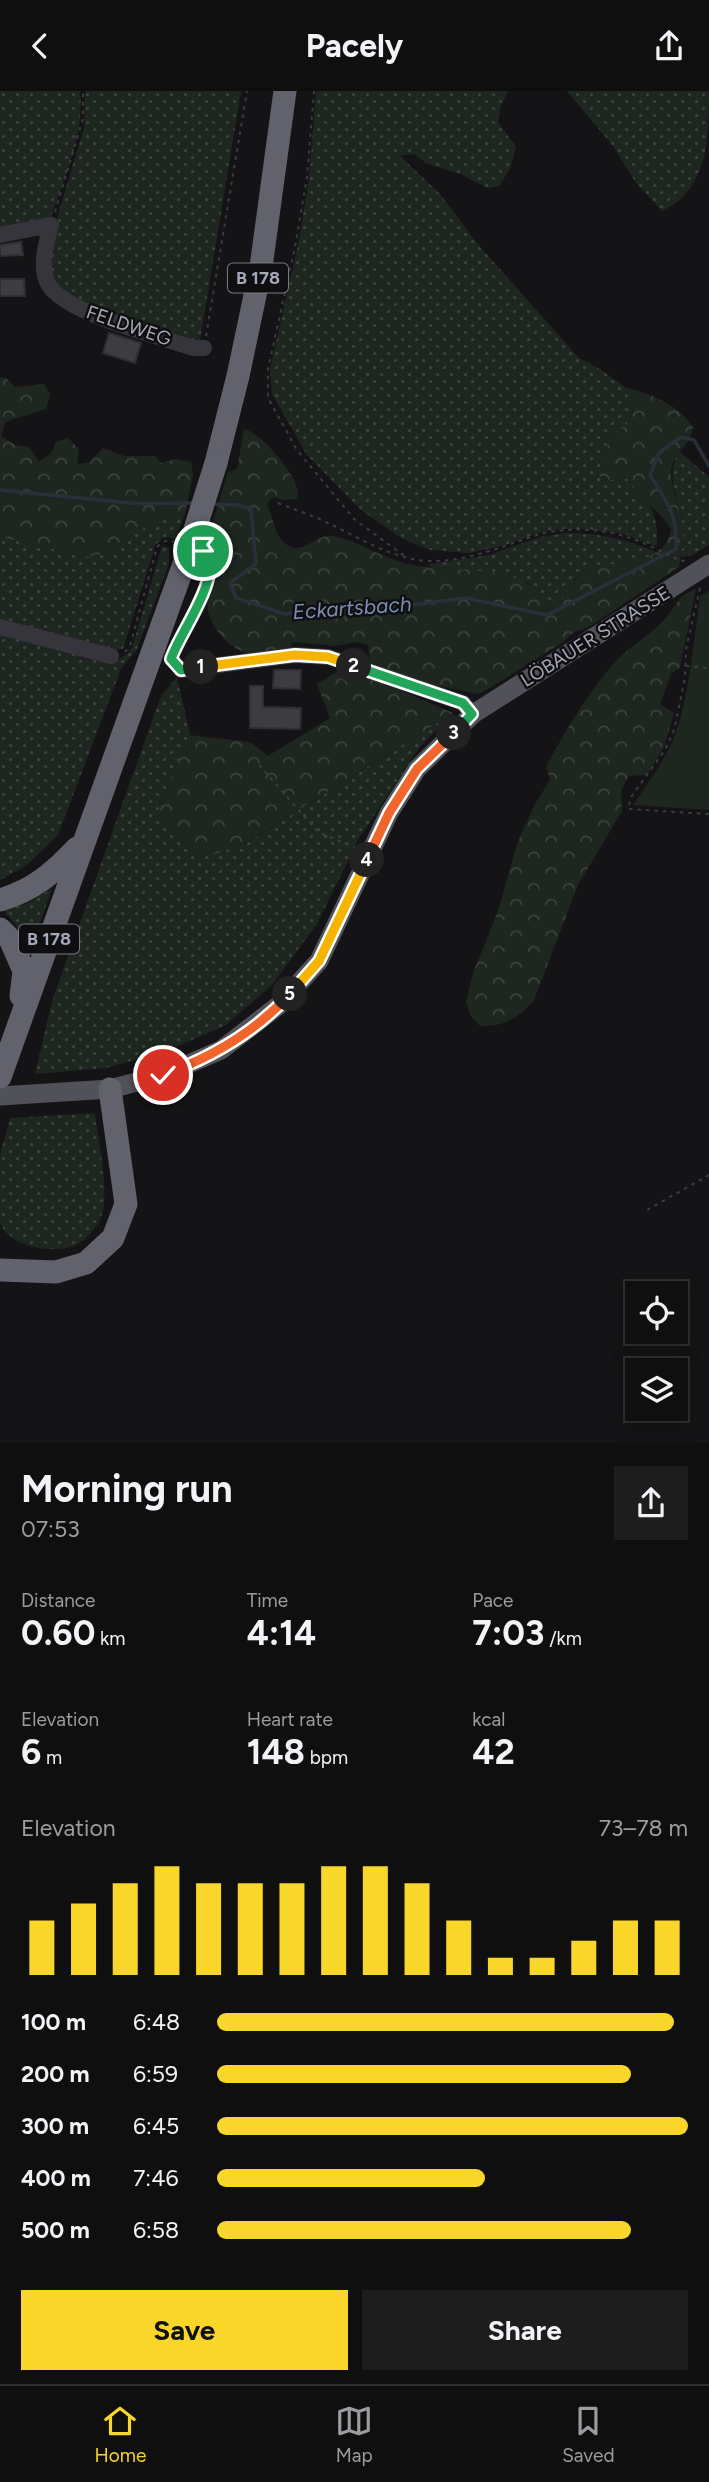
<!DOCTYPE html>
<meta charset="utf-8">
<style>
body{margin:0;font-family:Figtree,sans-serif;background:#1d1d1e;color:#f1f3f6;height:100vh;display:flex;flex-direction:column;font-size:26px;white-space:nowrap}
*{box-sizing:border-box;margin:0}
p{font-size:23px;color:#9b9c9f}
.icon{flex:none;width:38px;height:38px;fill:none;stroke:currentColor;stroke-width:2;stroke-linecap:round;stroke-linejoin:round}
.map{position:relative;height:1352px;overflow:hidden}
.details{display:flex;flex-direction:column;background:#0f0f10;flex:1}
.details>*{flex:none}
.tools{position:absolute;left:625px;top:1190px;display:grid;gap:14px}
.tools a{display:grid;place-items:center;width:63px;height:63px;border-radius:0px;background:#0f0f10;box-shadow:0 4px 18px #0003,0 0 0 2px #2f2f30;font-size:35px}
.pin{position:absolute;display:grid;place-items:center;width:60px;height:60px;color:#fff;margin:-30px;border:4px solid #fff;border-radius:50%;box-shadow:0 2px 7px #0007}
.km{position:absolute;width:35px;height:35px;margin:-18px;border-radius:50%;background:#222;color:#fff;font-size:19px;line-height:35px;text-align:center}
.round{display:grid;place-items:center;flex:none;width:74px;height:74px;border-radius:0px;background:#1d1d1e}
.overview{display:flex;align-items:center;justify-content:space-between;height:119px;padding:0 21px}
h1{font-size:38px;font-weight:700;line-height:52px}
.figures{display:grid;grid-template-columns:repeat(3,1fr);gap:10px;height:119px;padding:7px 21px}
.figures div{display:grid;align-content:center}
.figures b{font-size:35px;font-weight:700}
.figures small{font-size:19px;font-weight:400}
.figures p{font-size:19px}
.chart{height:196px;padding:14px 21px}
.chart p{display:flex;justify-content:space-between}
.chart svg{width:100%;height:126px;margin-top:7px;stroke:#f8d62a;stroke-width:6}
.primary-button{display:flex;gap:14px;margin-top:auto;padding:14px 21px}
.primary-button a{flex:1;height:80px;border-radius:0px;background:#f8d62a;color:#111;font-size:28px;font-weight:700;line-height:80px;text-align:center}
.primary-button a+a{background:#1d1d1e;color:#f1f3f6}
ul{padding:0 21px;list-style:none;font-size:23px}
li{display:grid;grid-template-columns:112px 84px 1fr;align-items:center;height:52px}
li i{height:18px;border-radius:9px;background:#f8d62a}
header{display:flex;justify-content:space-between;align-items:center;height:91px;padding:0 21px;background:#0f0f10;font-size:32px;font-weight:700}
.tab-bar{display:flex;justify-content:space-around;align-items:center;height:98px;border-top:2px solid #2f2f30;background:#0f0f10;font-size:19px;color:#9b9c9f}
.tab-bar a{display:grid;justify-items:center;gap:4px}
.tab-bar .active{color:#f8d62a}
.map>svg:first-child{display:block}
</style>
<header><svg class="icon" aria-label="back" viewBox="0 0 24 24"><path d="M15 5l-7 7 7 7"/></svg>Pacely<svg class="icon" aria-label="share" viewBox="0 0 24 24"><path d="M12 15V3M7 8l5-5 5 5M5 13v7h14v-7"/></svg></header>
<div class="map">
<svg width="709" height="1352" viewBox="0 0 709 1352">
<defs>
<pattern id="grass-dots" width="8" height="8" patternUnits="userSpaceOnUse" patternTransform="scale(1.75)"><rect width="8" height="8" fill="#1e2620"/><path d="M2 2h.1M6 6h.1" fill="none" stroke="#3c433e" stroke-width="1.8" stroke-linecap="round"/></pattern>
<pattern id="forest-crowns" width="20" height="18" patternUnits="userSpaceOnUse" patternTransform="scale(1.75)"><rect width="20" height="18" fill="#1e2620"/><path d="M2 6a3 3 0 1 1 6 0M12 15a3 3 0 1 1 6 0" fill="none" stroke="#3c433e"/></pattern>
</defs>
<rect width="100%" height="100%" fill="#141416"/>
<!-- grass -->
<path fill="url(#grass-dots)" d="M0 0H80C85 44 62 91 49 132L0 142Z
M85 0H241L200 250 194 253 78 213 51 190 50 150 84 37Z
M316 0H508L501 15 498 31 516 56 510 78 499 95 488 97 460 83 426 72 414 63 400 65 440 103 481 157 579 267 600 278 625 296 633 321 627 333 612 343 603 389 628 388C632 397 638 399 644 406 656 420 658 438 657 456L624 443 589 438H561L539 442 506 454 469 462 430 459 401 447 361 419 307 364 272 303 270 278 298 154 309 88Z
M567 0H709C709 45 709 99 662 120L636 92 613 55Z
M679 360 709 386V454L693 464 681 466C683 453 683 439 681 426 676 400 666 386 679 360Z
M185 422 176 448C166 445 162 446 155 455L123 558 108 560 0 532V446L90 466 108 461 153 431Z
M565 442C601 442 625 448 659 462L645 468 587 480 575 487 571 500 562 510 551 514 541 509 528 491 430 476 431 473 489 464 540 446Z
M162 455 169 457V473L137 558 121 578 58 744 27 774 0 789V542L114 571 128 562 132 557Z
M177 586 190 644 158 715 163 728 191 761 245 753 453 622 419 657 358 749 317 833 271 895 226 934 167 960 106 977 35 983 52 910 161 605Z
M52 797 29 864 21 840 3 819 28 812Z
M95 1022C98 1047 112 1109 99 1131 95 1137 87 1147 81 1151 61 1166 6 1157 0 1130V1064L10 1027Z"/>
<!-- forest -->
<path fill="url(#forest-crowns)" d="M0 286 6 287 15 296 44 293 50 303 46 318 5 331 1 345 15 354 29 356 39 371 51 362 56 351 68 347 79 358 77 373 90 371 103 357 124 365H155L161 372 176 368 191 371 193 384 185 422 153 431 108 461 90 466 0 446Z
M625 296C651 304 677 312 693 336 690 357 670 362 671 384 672 399 678 413 681 427 684 444 682 459 679 476L589 536 573 542 562 552 488 598 478 603 425 592 370 571 368 554 356 551 335 555 293 551 290 556C279 557 255 564 247 562 227 557 204 530 208 509 208 505 211 502 212 499 217 482 217 467 206 453L228 381 237 378 244 338C261 342 292 379 297 397 298 399 298 407 298 408L284 409 272 406 267 413C273 425 275 449 289 455 305 463 317 442 333 445 360 450 381 467 408 473 444 481 490 475 523 490 534 494 537 507 551 514 573 507 567 491 584 481 613 466 664 480 671 438 660 419 635 404 628 388L602 389 599 384 612 343 627 333 633 321Z
M696 498 680 576 671 583 660 613 674 622 664 656 647 684 629 685 621 700 622 720 578 794 534 909C520 926 502 938 479 934L470 924 466 910 473 882 498 820 518 750 535 713 550 689 546 675C567 638 588 601 616 570 630 555 648 546 662 531 676 518 675 505 696 498Z
M340 579 393 596 453 622 244 753 212 764 191 761 163 728 158 715 190 644 250 651 268 665 330 627 317 593Z"/>
<!-- garden -->
<path fill="#1e2620" d="M709 500V719L633 714C647 693 663 672 673 649 689 611 694 546 700 505Z"/>
<g fill="none" stroke-linecap="round" stroke-linejoin="round">
<!-- stream -->
<path stroke="#2a303a" stroke-width="3.5" d="M0 399 140 413 193 412
M211 413 238 414 251 418 256 473 230 492 236 507 285 523 319 515 361 520 466 507 547 524 676 458C678 424 667 411 650 384L659 362 681 346 694 349 709 375"/>
</g>
<!-- building -->
<path fill="#3c3c41" stroke="#2f2e32" stroke-width="2" d="M21 151 23 164 0 165V154Z
M0 188H24L25 205H0Z
M109 242 141 252 135 272 103 262Z
M274 579H301L300 598 273 597Z
M250 595H263V616L301 617 300 638 250 637Z"/>
<g fill="none" stroke-linecap="round" stroke-linejoin="round">
<!-- path -->
<path stroke="#3b3c42" stroke-width="2" stroke-dasharray="3.5 5" stroke-linecap="butt" d="M314 0 307 86 295 156 268 278V307L297 359 354 428 406 466
M55 121 83 27V0
M206 245 247 0
M278 412C295 419 312 424 328 432 360 447 392 468 428 470 467 471 500 456 537 444 564 436 601 437 627 446 646 452 664 462 681 470L686 469
M700 497 686 558 685 587 674 639 665 659 631 706 628 718 709 723
M125 561 130 555 157 456C163 450 167 448 175 451
M171 568 193 528 212 474 206 462
M686 575 709 577
M259 674 318 741 356 757
M647 1119 709 1084"/>
<!-- minor -->
<path stroke="#35353b" stroke-width="16" d="M0 144 51 134C46 153 38 179 50 196 71 224 159 245 193 257H204
M0 536 111 565
M181 579 295 564 329 566 463 612 473 623"/>
<!-- major -->
<path stroke="#51515a" stroke-width="19" d="M0 1005 110 998 163 984 221 959 279 914 319 870 389 722 417 678 473 623 709 473"/>
<!-- highway -->
<path stroke="#61626c" stroke-width="23" d="M216 372 238 285 261 176 285 0
M0 809C34 799 53 782 77 757
M0 838 10 848 24 880 21 905
M0 986 184 473
M0 1179 56 1181 86 1172 113 1147 126 1113 110 998"/>
<!-- highway-bridge -->
<path stroke="#61626c" stroke-width="23" d="M184 473 216 372"/>
</g>
<g fill="none" stroke-linecap="round" stroke-linejoin="round">
<!-- split-1 casing -->
<g stroke="#fff" stroke-width="14">
<path id="split-1" d="M201 576 181 579 171 568C179 543 221 488 207 463L203 460"/>
</g>
<!-- split-2 casing -->
<g stroke="#fff" stroke-width="14">
<path id="split-2" d="M201 576 295 564 328 566 354 575"/>
</g>
<!-- split-3 casing -->
<g stroke="#fff" stroke-width="14">
<path id="split-3" d="M354 575 463 612 472 623 454 642"/>
</g>
<!-- split-4 casing -->
<g stroke="#fff" stroke-width="14">
<path id="split-4" d="M367 769 389 722 417 678 454 642"/>
</g>
<!-- split-5 casing -->
<g stroke="#fff" stroke-width="14">
<path id="split-5" d="M290 903 319 870 367 769"/>
</g>
<!-- split-6 casing -->
<g stroke="#fff" stroke-width="14">
<path id="split-6" d="M163 984C210 967 256 940 290 903"/>
</g>
<!-- split-1 -->
<use href="#split-1" stroke="#22a559" stroke-width="9"/>
<!-- split-2 -->
<use href="#split-2" stroke="#f5b400" stroke-width="9"/>
<!-- split-3 -->
<use href="#split-3" stroke="#22a559" stroke-width="9"/>
<!-- split-4 -->
<use href="#split-4" stroke="#f0652b" stroke-width="9"/>
<!-- split-5 -->
<use href="#split-5" stroke="#f5b400" stroke-width="9"/>
<!-- split-6 -->
<use href="#split-6" stroke="#f0652b" stroke-width="9"/>
</g>
<g text-anchor="middle" stroke-width="5" stroke-linejoin="round" paint-order="stroke">
<!-- shield labels -->
<g fill="#0f0f11" stroke="#787a85" stroke-width="2">
<rect x="228" y="172.5" width="60" height="29" rx="5"/>
<rect x="19" y="833.5" width="60" height="29" rx="5"/>
</g>
<g font-size="18" font-weight="bold" fill="#a5a8b7">
<text x="258" y="193">B 178</text>
<text x="49" y="854">B 178</text>
</g>
<!-- street labels -->
<g font-size="19" fill="#a5a8b7" stroke="#0f0f11">
<text transform="translate(129 234) rotate(19)" y="7">FELDWEG</text>
<text transform="translate(595 545) rotate(-32)" y="7">LÖBAUER STRASSE</text>
</g>
<!-- water labels -->
<g font-size="21" font-style="italic" fill="#7b8fb3" stroke="#0f0f11">
<text transform="translate(352 517) rotate(-4)" y="7">Eckartsbach</text>
</g>
</g>
</svg>
<div class="tools">
<a><svg class="icon" aria-label="locate" viewBox="0 0 24 24"><circle cx="12" cy="12" r="6"/><path d="M12 2v4M12 18v4M2 12h4M18 12h4"/></svg></a>
<a><svg class="icon" aria-label="layers" viewBox="0 0 24 24"><path d="M12 4l9 5-9 5-9-5zM3 14l9 5 9-5"/></svg></a>
</div>
<div class="pin" style="left:203px;top:460px;background:#1e9e55"><svg class="icon" aria-label="arrive" viewBox="0 0 24 24"><path d="M6 21V4h12l-3 4 3 4H6"/></svg></div>
<div class="pin" style="left:163px;top:984px;background:#d93025"><svg class="icon" aria-label="check" viewBox="0 0 24 24"><path d="M5 12l5 5 9-10"/></svg></div>
<b class="km" style="left:201px;top:576px">1</b>
<b class="km" style="left:354px;top:575px">2</b>
<b class="km" style="left:454px;top:642px">3</b>
<b class="km" style="left:367px;top:769px">4</b>
<b class="km" style="left:290px;top:903px">5</b>
</div>
<section class="details">
<div class="overview"><div><h1>Morning run</h1><p>07:53</p></div><a class="round"><svg class="icon" aria-label="share" viewBox="0 0 24 24"><path d="M12 15V3M7 8l5-5 5 5M5 13v7h14v-7"/></svg></a></div>
<div class="figures">
<div><p>Distance</p><b>0.60<small> km</small></b></div>
<div><p>Time</p><b>4:14</b></div>
<div><p>Pace</p><b>7:03<small> /km</small></b></div>
</div>
<div class="figures">
<div><p>Elevation</p><b>6<small> m</small></b></div>
<div><p>Heart rate</p><b>148<small> bpm</small></b></div>
<div><p>kcal</p><b>42</b></div>
</div>
<div class="chart"><p><span>Elevation</span>73–78 m</p>
<svg viewBox="0 0 160 44" preserveAspectRatio="none"><path d="M5 44V25M15 44V19M25 44V12M35 44V6M45 44V12M55 44V12M65 44V12M75 44V6M85 44V6M95 44V12M105 44V25M115 44V38M125 44V38M135 44V32M145 44V25M155 44V25"/></svg>
</div>
<ul>
<li><b>100 m</b>6:48<i style="width:97%"></i></li>
<li><b>200 m</b>6:59<i style="width:88%"></i></li>
<li><b>300 m</b>6:45<i style="width:100%"></i></li>
<li><b>400 m</b>7:46<i style="width:57%"></i></li>
<li><b>500 m</b>6:58<i style="width:88%"></i></li>
</ul>
<div class="primary-button"><a>Save</a><a>Share</a></div>
</section>
<nav class="tab-bar">
<a class="active"><svg class="icon" aria-label="home" viewBox="0 0 24 24"><path d="M3 11l9-7 9 7M6 9v11h12V9"/></svg>Home</a>
<a><svg class="icon" aria-label="map" viewBox="0 0 24 24"><path d="M3 6l6-2 6 2 6-2v14l-6 2-6-2-6 2zM9 4v14M15 6v14"/></svg>Map</a>
<a><svg class="icon" aria-label="saved" viewBox="0 0 24 24"><path d="M7 4h10v16l-5-4-5 4z"/></svg>Saved</a>
</nav>
